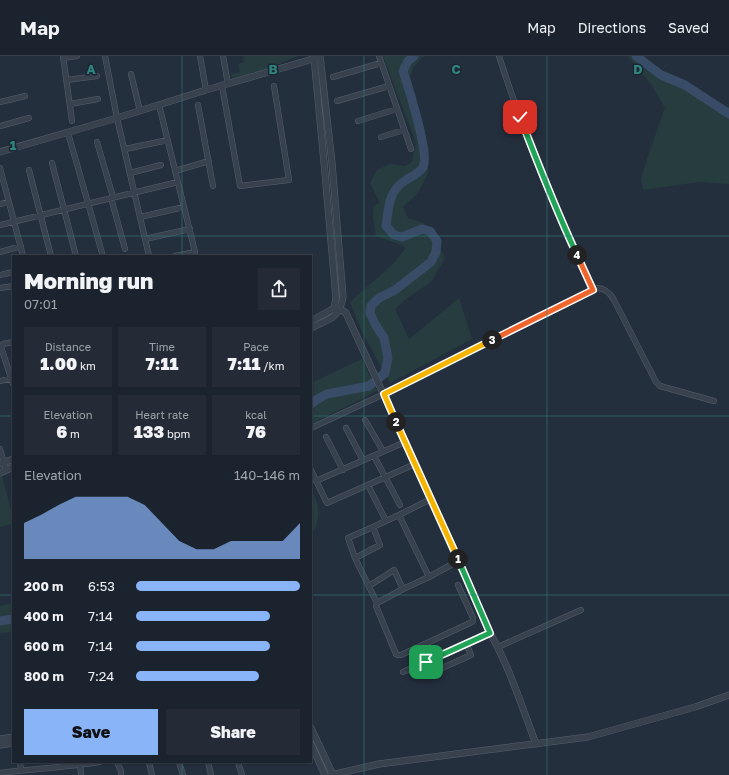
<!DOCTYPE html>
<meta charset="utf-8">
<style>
body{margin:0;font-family:"Golos Text",sans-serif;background:#242b36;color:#f1f3f6;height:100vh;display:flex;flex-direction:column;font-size:15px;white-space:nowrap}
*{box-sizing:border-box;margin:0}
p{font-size:13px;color:#a0a4aa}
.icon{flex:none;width:22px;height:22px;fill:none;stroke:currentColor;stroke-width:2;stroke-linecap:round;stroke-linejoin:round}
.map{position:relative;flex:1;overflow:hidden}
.sheet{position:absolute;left:12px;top:199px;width:300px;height:508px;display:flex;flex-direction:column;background:#1b232e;border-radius:0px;box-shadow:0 1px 3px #0004,0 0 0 1px #39404a}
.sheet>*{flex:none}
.pin{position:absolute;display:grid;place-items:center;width:34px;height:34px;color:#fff;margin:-17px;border-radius:8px;box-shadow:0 2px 6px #0006}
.km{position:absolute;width:20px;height:20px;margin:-10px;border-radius:50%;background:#222;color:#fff;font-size:11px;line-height:20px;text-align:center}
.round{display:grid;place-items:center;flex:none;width:42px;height:42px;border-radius:0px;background:#242b36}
.headline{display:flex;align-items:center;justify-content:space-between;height:68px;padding:0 12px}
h1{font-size:22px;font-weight:800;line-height:30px}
.metrics{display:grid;grid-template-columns:repeat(3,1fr);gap:6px;height:68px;padding:4px 12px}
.metrics div{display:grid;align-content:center;border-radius:0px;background:#242b36;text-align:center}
.metrics b{font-size:17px;font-weight:800}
.metrics small{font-size:11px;font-weight:400}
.metrics p{font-size:11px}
.chart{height:112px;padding:8px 12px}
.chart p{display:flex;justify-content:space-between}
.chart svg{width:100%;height:72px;margin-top:4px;fill:#8ab4f8;opacity:.7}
.primary-button{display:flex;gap:8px;margin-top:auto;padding:8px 12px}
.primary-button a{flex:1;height:46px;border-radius:0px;background:#8ab4f8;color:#111;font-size:16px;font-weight:800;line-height:46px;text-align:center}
.primary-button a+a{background:#242b36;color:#f1f3f6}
ul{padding:0 12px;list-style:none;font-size:13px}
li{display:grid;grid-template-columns:64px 48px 1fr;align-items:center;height:30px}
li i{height:10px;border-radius:5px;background:#8ab4f8}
header{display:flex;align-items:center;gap:24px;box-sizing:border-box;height:56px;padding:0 20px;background:#1b232e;border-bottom:1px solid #39404a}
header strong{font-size:19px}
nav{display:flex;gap:22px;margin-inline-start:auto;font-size:14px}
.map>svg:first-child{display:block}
</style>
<header>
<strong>Map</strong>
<nav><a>Map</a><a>Directions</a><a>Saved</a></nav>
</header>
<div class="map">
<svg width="729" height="719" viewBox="0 0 729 719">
<rect width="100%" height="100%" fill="#242f3e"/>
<!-- green -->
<path fill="#263c3f" d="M243 0H298L267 13 232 25 231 18 240 16 238 8 244 6Z
M383 0H424L414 10 410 20 429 93 428 117 418 137 403 151 408 162 423 167 433 175 445 202 431 226 406 243 395 253 409 283 459 242 472 283 390 327 362 276 350 246 392 209 406 192 399 188 376 180 373 161 374 149 380 147 370 127 377 114 390 108 405 110 412 106 416 87Z
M627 0H633L634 2 648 13 705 45 729 51V128L699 126 643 134 641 123 649 97 665 52 651 28Z
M362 303 377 335 311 368V327Z
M2 420 13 462V468L0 471V421Z
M311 433C321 451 321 463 311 480Z
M13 547V576L0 577V550Z"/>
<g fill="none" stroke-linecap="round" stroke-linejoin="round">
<!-- river -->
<path stroke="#394c67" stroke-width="9" d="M636 0 661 19 685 29 729 58
M311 348 316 344 327 338 369 330 385 317 388 302 384 282 375 268 370 257 371 250 379 242 395 234 431 206 436 196 437 185 430 175 422 173 402 181 394 179 386 170C389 151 388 135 406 124 412 120 420 117 423 111 430 99 408 30 403 15L408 5 414 0
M0 565 13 563"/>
<!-- minor casing -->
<g stroke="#565f6c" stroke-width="6">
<path id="minor" d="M63 0 72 65
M105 0 117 62 149 200
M200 0 206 34
M223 0 228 28
M379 0 411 93
M499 0C517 56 537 111 561 165 571 188 582 211 593 234
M63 2 77 0
M131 18 140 55
M333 21 381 7
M67 24 97 20
M222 30 240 130 289 124 274 30
M337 45 389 30
M0 46 25 40
M70 48 98 43
M159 49 195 196 175 200
M198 49 213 130
M358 65 397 53
M0 70 29 62
M68 77 88 147 102 197
M381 81 404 74
M97 86 113 141
M125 93 168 84
M52 107 76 200
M0 112 23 200
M29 114 51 200
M175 115 209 105
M130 117 161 109
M111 142 125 193
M0 148 9 146
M140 161 184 151
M0 169 178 126
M145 183 190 173
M0 196 21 190
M0 219 13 216
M0 232 13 230
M13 286 3 288 1 291 13 328
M0 325 13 322
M365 364 383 395
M311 372 384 338 597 232C605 232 610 237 614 244L656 326 660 330 714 345
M346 372 363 404
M326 381 343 414
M0 393 6 414
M374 400 400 449
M311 414 327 447 415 408
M316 425 405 386
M368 429 386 465
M373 471 399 459
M355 502 380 489 373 471 348 482 355 502 377 547 403 533 429 521 399 459 431 443
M429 521 458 505
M369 530 394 514 403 533
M376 550 396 598 398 599H401L470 567 473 565V562L458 529
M498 591 581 554
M426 606 431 617 471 599 466 587
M403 616 490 577
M20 706 21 714
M80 706 81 719
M117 706 121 715V719
M149 706 152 719
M179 706 183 719
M208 706 211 719
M238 706 242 719
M0 717C33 713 67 711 100 706"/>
</g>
<!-- tertiary casing -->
<g stroke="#565f6c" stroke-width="7">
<path id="tertiary" d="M0 96 117 62 206 34 320 1
M334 252 340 253 346 257 381 333 490 577C510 612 522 651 536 688
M311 265 331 254 334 252 336 242 325 117 314 1
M311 272C329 263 339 263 343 241L332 107 320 0
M0 408 13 403
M0 417 13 411
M311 672 333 719
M0 683 13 681
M311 688 325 719
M0 689 13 687
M331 719 379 708 588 681 695 651 729 639"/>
</g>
<!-- minor -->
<use href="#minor" stroke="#38414e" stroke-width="5"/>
<!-- tertiary -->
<use href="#tertiary" stroke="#38414e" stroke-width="6"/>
</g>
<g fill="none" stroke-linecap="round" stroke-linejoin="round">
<!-- split-1 casing -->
<g stroke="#fff" stroke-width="8">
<path id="split-1" d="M426 606 490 577 458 503"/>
</g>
<!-- split-2 casing -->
<g stroke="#fff" stroke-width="8">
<path id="split-2" d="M396 366 458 503"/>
</g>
<!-- split-3 casing -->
<g stroke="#fff" stroke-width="8">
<path id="split-3" d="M396 366 384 338 492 284"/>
</g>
<!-- split-4 casing -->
<g stroke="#fff" stroke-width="8">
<path id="split-4" d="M492 284 593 234 577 199"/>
</g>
<!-- split-5 casing -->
<g stroke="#fff" stroke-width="8">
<path id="split-5" d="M520 61C538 108 556 154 577 199"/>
</g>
<!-- split-1 -->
<use href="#split-1" stroke="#22a559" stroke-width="5"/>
<!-- split-2 -->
<use href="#split-2" stroke="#f5b400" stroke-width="5"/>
<!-- split-3 -->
<use href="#split-3" stroke="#f5b400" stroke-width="5"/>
<!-- split-4 -->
<use href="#split-4" stroke="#f0652b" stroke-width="5"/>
<!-- split-5 -->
<use href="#split-5" stroke="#22a559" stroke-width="5"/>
</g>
<!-- grid -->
<path fill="none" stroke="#308480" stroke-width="1" stroke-opacity="0.55" d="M182 0V200M364 0V719M547 0V719M0 180H729M0 360H13M311 360H729M0 539H13M311 539H729M182 706V719"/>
<g font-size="13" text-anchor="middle" font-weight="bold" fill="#308480" stroke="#1d2633" stroke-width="3" stroke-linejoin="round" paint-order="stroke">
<text x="91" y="18">A</text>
<text x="273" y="18">B</text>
<text x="456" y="18">C</text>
<text x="638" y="18">D</text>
<text x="13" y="94">1</text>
</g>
</svg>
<div class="pin" style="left:426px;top:606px;background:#1e9e55"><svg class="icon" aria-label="arrive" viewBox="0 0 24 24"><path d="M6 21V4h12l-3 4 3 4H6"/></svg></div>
<div class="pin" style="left:520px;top:61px;background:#d93025"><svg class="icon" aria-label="check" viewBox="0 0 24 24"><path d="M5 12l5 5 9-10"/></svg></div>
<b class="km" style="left:458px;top:503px">1</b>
<b class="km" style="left:396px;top:366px">2</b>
<b class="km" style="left:492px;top:284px">3</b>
<b class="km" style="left:577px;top:199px">4</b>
<section class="sheet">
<div class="headline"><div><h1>Morning run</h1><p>07:01</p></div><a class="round"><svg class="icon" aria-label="share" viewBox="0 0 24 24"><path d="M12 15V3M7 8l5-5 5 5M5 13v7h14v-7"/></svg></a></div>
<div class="metrics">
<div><p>Distance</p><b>1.00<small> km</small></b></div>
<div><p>Time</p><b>7:11</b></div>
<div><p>Pace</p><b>7:11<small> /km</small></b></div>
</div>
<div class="metrics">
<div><p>Elevation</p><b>6<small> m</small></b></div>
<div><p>Heart rate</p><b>133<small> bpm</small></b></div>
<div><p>kcal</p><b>76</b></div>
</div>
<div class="chart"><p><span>Elevation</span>140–146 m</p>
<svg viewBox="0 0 160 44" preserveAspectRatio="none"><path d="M0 44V22L10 17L20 11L30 6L40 6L50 6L60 6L70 11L80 22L90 33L100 38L110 38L120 33L130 33L140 33L150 33L160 22V44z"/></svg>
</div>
<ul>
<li><b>200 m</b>6:53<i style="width:100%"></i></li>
<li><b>400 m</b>7:14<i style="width:82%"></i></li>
<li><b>600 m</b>7:14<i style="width:82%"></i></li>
<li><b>800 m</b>7:24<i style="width:75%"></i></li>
</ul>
<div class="primary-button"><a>Save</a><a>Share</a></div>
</section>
</div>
